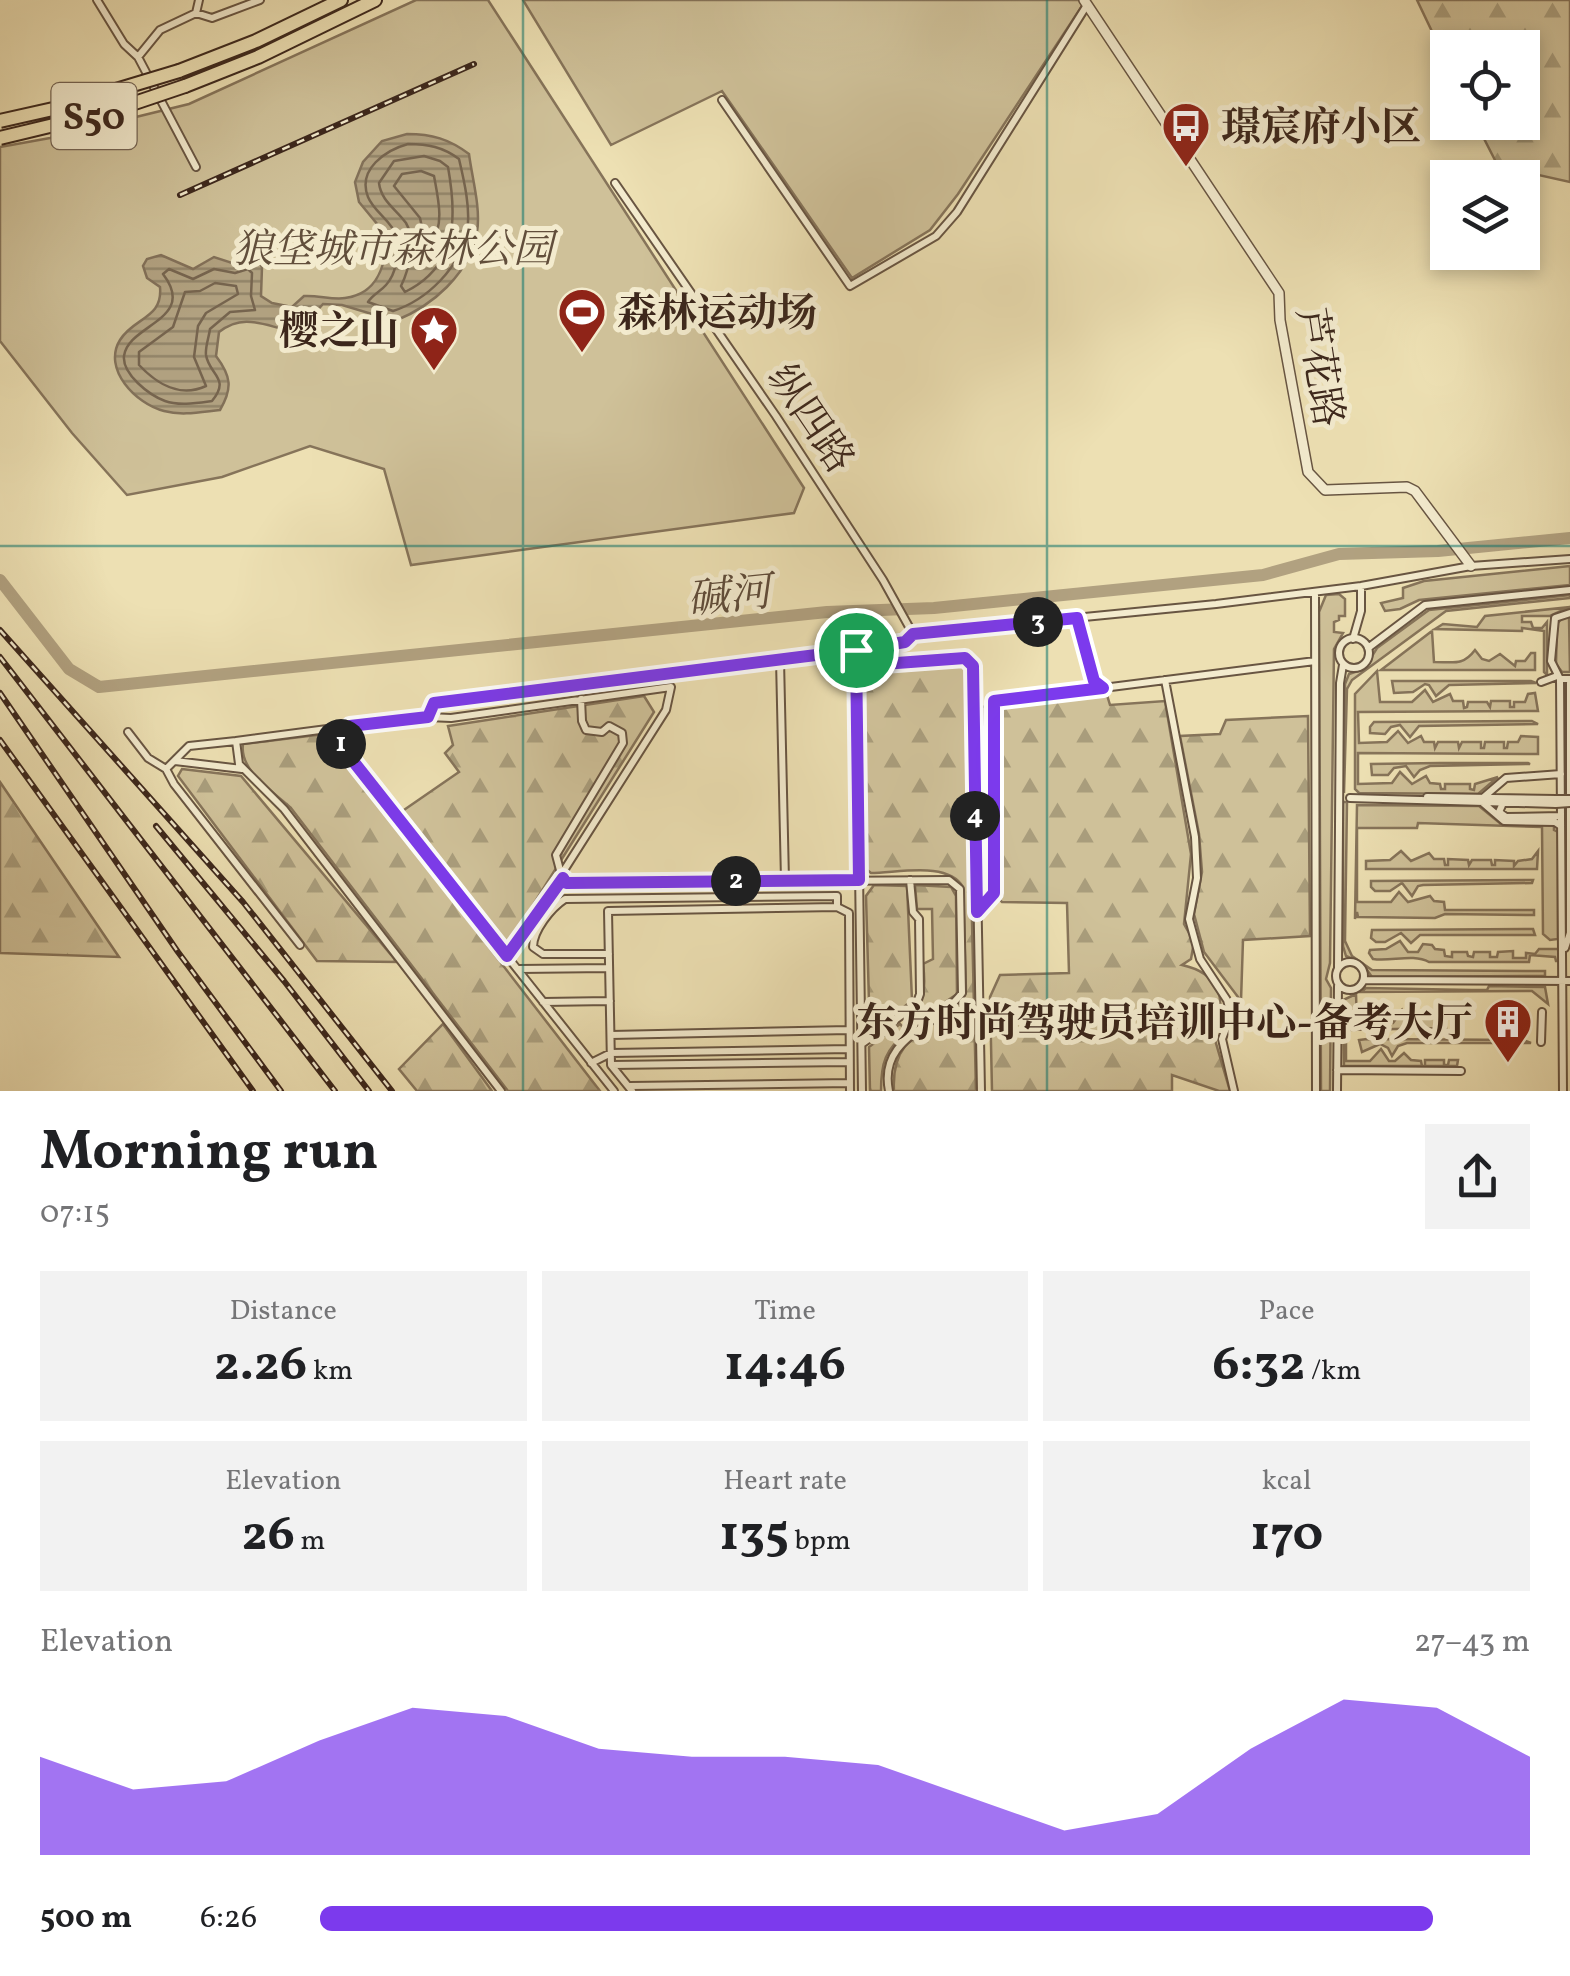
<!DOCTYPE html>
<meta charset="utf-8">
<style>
body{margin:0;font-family:Vollkorn,"Noto Serif SC",serif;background:#f2f2f2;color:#202124;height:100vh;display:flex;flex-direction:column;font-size:38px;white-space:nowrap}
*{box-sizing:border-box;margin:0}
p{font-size:32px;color:#757577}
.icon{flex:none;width:55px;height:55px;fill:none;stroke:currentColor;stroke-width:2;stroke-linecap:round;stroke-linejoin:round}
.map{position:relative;height:1091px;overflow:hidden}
.panel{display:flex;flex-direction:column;background:#fff;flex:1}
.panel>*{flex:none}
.buttons{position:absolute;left:1430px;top:30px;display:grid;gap:20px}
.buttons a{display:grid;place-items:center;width:110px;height:110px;border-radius:0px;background:#fff;box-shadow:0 5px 15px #0003;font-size:50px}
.pin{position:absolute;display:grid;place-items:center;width:85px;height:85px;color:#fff;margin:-42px;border:5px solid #fff;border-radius:50%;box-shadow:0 2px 10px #0007}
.km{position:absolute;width:50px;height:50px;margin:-25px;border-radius:50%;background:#222;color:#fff;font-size:28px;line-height:50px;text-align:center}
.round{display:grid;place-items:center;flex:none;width:105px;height:105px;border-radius:0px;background:#f2f2f2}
.overview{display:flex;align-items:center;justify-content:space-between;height:170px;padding:0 40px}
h1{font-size:55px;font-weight:700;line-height:75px}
.metrics{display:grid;grid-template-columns:repeat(3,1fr);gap:15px;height:170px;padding:10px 40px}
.metrics div{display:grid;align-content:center;border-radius:0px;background:#f2f2f2;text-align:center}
.metrics b{font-size:50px;font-weight:700}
.metrics small{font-size:28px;font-weight:400}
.metrics p{font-size:28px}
.chart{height:280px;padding:20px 40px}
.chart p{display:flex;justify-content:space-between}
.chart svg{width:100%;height:180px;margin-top:10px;fill:#7c3aed;opacity:.7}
ul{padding:0 40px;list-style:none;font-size:32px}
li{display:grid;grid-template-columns:160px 120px 1fr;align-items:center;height:75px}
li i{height:25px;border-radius:12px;background:#7c3aed}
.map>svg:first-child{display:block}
</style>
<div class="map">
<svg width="1570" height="1091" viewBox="0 0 1570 1091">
<defs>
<pattern id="forest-firs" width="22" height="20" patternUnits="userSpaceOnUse" patternTransform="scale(2.5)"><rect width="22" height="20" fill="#cfc199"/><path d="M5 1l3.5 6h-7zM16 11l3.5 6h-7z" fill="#a99d7c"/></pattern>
<pattern id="water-rules" width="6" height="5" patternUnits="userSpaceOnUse" patternTransform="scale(2.5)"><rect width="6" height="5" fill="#b1a180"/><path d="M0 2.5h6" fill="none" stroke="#918368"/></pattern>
</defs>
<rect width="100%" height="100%" fill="#ede0b3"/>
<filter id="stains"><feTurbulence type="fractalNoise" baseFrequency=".002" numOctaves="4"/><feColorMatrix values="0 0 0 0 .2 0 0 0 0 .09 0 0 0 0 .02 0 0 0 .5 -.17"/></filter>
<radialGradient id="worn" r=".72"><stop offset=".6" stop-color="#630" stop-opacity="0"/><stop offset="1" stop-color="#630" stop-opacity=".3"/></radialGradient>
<!-- green -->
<path fill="#cfc199" stroke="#86745a" stroke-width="2.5" d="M416 0H488L804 488 794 513 411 565 384 469 310 446 222 477 127 495 72 433 0 341V147L50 138 189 104Z
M523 0H1086L958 194 930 230 852 278 722 91 611 145Z
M1570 566V585L1419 600 1400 609 1385 611 1381 603 1403 598V588L1424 581Z
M1339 594 1345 599V616H1339V620L1334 622V632L1343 633 1334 649 1330 963 1326 979 1331 988 1330 1091H1321L1319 612 1326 595Z
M1570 595V598L1446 611 1352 680 1347 689 1344 793 1345 684 1349 674 1364 669 1377 648 1429 610Z
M1570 607 1550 616H1522V622H1531L1533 628H1542L1547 622V675L1544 672V631L1522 628V631L1435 629 1443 624 1477 627 1485 616Z
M1569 617 1570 672H1562L1556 664 1557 624 1562 618Z
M1432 631 1434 662C1454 662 1463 666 1475 650L1482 659 1489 661 1500 654 1515 666 1516 661H1525L1531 653H1535V670H1381Z
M1377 671 1380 702H1412L1425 690 1433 702 1450 694 1453 701H1463L1464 708 1467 707 1468 702H1487L1490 707 1491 701H1510V707H1514V702H1525L1528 694 1535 693 1538 711 1358 712 1359 743 1387 742 1398 731 1408 743 1421 736 1424 742H1434L1435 748 1438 742H1458L1459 748 1462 742H1481V748H1484L1485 742H1504V748H1507L1508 742H1518L1521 736 1538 737V754L1358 753V784L1392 783 1400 772 1412 784 1426 776 1430 783 1440 784 1441 789H1445V784H1470V789L1474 790 1475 784 1498 777 1478 794 1359 793 1355 789V694Z
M1392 681H1531L1536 683 1449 685 1436 696 1429 685 1425 684 1413 692 1394 693Z
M1532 721 1538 724 1419 726 1410 737 1400 725 1391 727 1385 734 1370 733V727L1374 722Z
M1440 763H1528L1530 764 1430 766 1420 770 1414 777 1406 766 1394 768 1388 775H1372L1371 764Z
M1343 802H1347L1345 941 1352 956 1372 970 1545 971V976L1372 977 1362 963 1346 956 1343 946Z
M1357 805 1479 806 1501 824 1554 825V830L1558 832V939L1550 940 1543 934 1542 827 1418 823 1417 828H1357V902H1391L1399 892 1408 902 1430 896 1434 901 1444 902 1445 910H1534V915L1445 914 1435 918 1358 917 1357 912 1355 919Z
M1401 851 1411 861 1429 853 1434 859H1444L1445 865H1448V859L1468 860 1469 865 1472 860H1491L1492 865H1495V860L1514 861V866L1518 861 1532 859 1538 851 1537 869H1366V861L1390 860Z
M1533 880 1532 883 1423 885 1418 886 1412 896 1402 883 1390 891H1375L1371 887V881Z
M1533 929 1535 935H1420L1411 943 1401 933 1385 942H1376L1371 938 1372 930Z
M1400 941 1408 952H1418L1423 944 1432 945 1435 949 1444 950 1445 956 1452 957V952H1467L1468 956 1473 957 1474 952H1490V957H1497L1498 952 1513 951V958H1526V953L1535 954 1539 949H1558L1559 961H1556L1555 957 1530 955 1529 962H1429C1413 953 1391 962 1373 959L1369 953 1370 950 1386 949Z
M1489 986 1545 987 1548 1004 1532 991 1361 992 1366 988 1472 990H1487Z
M1356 994 1357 1024 1393 1023 1402 1010 1409 1023 1431 1014 1436 1019 1445 1020 1446 1028 1346 1030V1061H1370L1381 1049 1389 1061H1395L1404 1053 1411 1060 1421 1061 1422 1066H1425V1060H1444V1065H1448L1449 1060H1458L1457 1066H1344L1343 1000Z
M1367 1039 1523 1040 1531 1043H1407L1398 1046 1392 1056 1388 1048 1380 1044 1362 1052 1359 1040Z"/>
<!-- forest -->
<path fill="url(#forest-firs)" stroke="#86745a" stroke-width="2.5" d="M1417 0H1570V182L1498 166 1476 123 1522 122V48H1448L1447 63Z
M963 665 966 668 976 1091H894C891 1040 920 1034 958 1008L966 992 963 887C948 861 898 873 871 873L866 869 863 676 867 671Z
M1107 695 1110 705 1165 701 1191 854 1184 924 1194 942 1191 959 1182 965C1219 973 1229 1000 1213 1033L1230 1091H1219L1172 1075V1091H992L990 997 1000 975 1069 973 1067 903 1002 902 985 884 982 707Z
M644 696 654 712 506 948 401 812 459 772 445 753 453 745 448 726Z
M1308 716 1310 936 1243 940 1241 1001 1204 952 1194 914 1202 872 1199 834 1180 736 1220 734 1226 720Z
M341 732 335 737V748L600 1091H508L291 808C273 791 239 771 243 744Z
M182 769 241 776 397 962 317 961 178 776Z
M0 782 119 957 0 953Z
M874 885 907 886 912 1000C898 1012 889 1023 871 1012L869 1002 866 896Z
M915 885 951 887 956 896 957 994 913 1024 909 1018C925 1000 926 988 923 964L933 959 932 909H917Z
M443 1024 492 1091H417L399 1069Z
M900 1024 908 1032C885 1049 881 1063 881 1091H870L869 1047Z"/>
<!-- water -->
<path fill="url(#water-rules)" stroke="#827058" stroke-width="2.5" d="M407 134C432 134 449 139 469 154 472 178 481 208 477 232 469 275 432 306 395 321L342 305 323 304 298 332C267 328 246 311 219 332L216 356C231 376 233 388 220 410 201 412 182 416 164 411 136 404 102 369 120 340 134 317 163 319 160 287L147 278 143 266 147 259 161 255 193 269 214 257 235 264 245 259 257 260 262 267 261 296 272 303 292 307 304 296C318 295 332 300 345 298 379 294 386 263 387 236L359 202 355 182 363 162 382 141Z"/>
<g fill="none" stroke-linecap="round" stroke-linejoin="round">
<!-- shore -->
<path stroke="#76644e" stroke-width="2.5" d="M408 144C428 144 443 147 459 159 464 180 471 210 467 231 460 268 427 300 393 311L368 302C373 294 380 292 386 285 398 272 397 254 397 237 392 221 374 212 368 197 357 169 386 150 408 144Z
M424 156 440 161 448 167C457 217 458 266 405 292L401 286C409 270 416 240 406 223 396 209 381 201 379 183L394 161Z
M421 171 434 176C438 198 445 225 431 243L425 241 420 218 394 186 402 174Z
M169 269 193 279 214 269 235 273 248 269 252 273 251 296 255 310 230 312 210 329C209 337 205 347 206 355 209 375 231 378 212 401 197 403 179 406 165 401 149 395 122 374 124 356 128 324 198 320 163 274Z
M215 283 236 286 238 294 206 313 198 326 194 357 206 386C180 398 158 385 139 365V352L173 327 185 292 200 291Z"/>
<!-- river -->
<path stroke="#b1a180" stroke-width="12" d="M0 580 69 669 99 687 827 612 934 608 1263 575 1339 554 1438 551 1570 538"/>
<!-- minor casing -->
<g stroke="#685542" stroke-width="10">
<path id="minor" d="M97 0 124 44 138 57 196 167
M196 13 199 0
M138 57 160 30 196 13 212 18 260 0
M722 100 850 286 936 236 957 212 1087 5
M615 183 776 416 883 580 913 634
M1315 592 1316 1091
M1570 613 1555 618 1551 661 1560 679H1570
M1077 618 1094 681 1103 688 1315 661
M1339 653a15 15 0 1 1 30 0a15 15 0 1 1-30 0Z
M1353 639 1361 611V586
M1368 648 1425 605 1570 590
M856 650 862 1091
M780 660 785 880
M856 666 965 659 973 666 981 1091
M1560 679 1563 1091
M1165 680 1195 837 1197 878 1189 919 1200 959 1227 1000 1231 1015 1222 1039 1234 1091
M1541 682 1557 676
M428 717 451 718 671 687 666 710 561 875 567 883 949 880 960 889 962 993C936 1028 878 1037 889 1091
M350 726 236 741 239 764 284 809 501 1091
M128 732 148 758 166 769
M236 741 189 746 166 769 174 784 300 945
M175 761 242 769
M1485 796 1506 778 1561 774
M1427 797 1556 799
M1350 798 1556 804
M1483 803 1504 821 1555 822 1561 826
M1503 803 1499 812 1506 817 1561 816
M561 874 556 855 623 743 622 733 609 726 602 732 586 730 582 721 581 699
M977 912 994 893V701L1103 688
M1565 948 1570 933V683
M609 954H543L533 947C533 931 551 908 565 899L837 896V907
M507 956 563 878
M1336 976a14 14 0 1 1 28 0a14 14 0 1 1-28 0Z
M1338 968 1340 683 1343 665
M519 969 609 968
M1365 980 1570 981
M543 1002 610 1001
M611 1035 849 1030
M1541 1042 1542 1012
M863 1043 916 1005 920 994 919 919 913 912 910 880
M591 1063 611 1053 849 1049
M612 1065 849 1062
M1337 1070 1461 1071
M630 1086 850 1083
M614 1091 341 747 343 734 351 726 428 717 435 703 897 645 905 643 913 634 1216 604 1361 586 1471 566 1570 559
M632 1091 611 1065 608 911 837 907 849 913 850 1091
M1337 1091 1338 986"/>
</g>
<!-- tertiary casing -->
<g stroke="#685542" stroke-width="12">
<path id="tertiary" d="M1084 0 1279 293 1280 320 1308 472 1325 490 1407 487 1415 491 1471 566"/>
</g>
<!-- motorway casing -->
<g stroke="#3c271c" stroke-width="16">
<path id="motorway" d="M179 71 256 41 341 0
M185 86 258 57 375 0"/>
</g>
<!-- minor -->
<use href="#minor" stroke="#f3ebce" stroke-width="6"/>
<!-- tertiary -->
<use href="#tertiary" stroke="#f3ebce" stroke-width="9"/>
<!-- motorway -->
<use href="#motorway" stroke="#ede0b3" stroke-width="12"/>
<!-- rail casing -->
<g stroke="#3c271c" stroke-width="6">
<path id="rail" d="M180 195 474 64
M0 630 243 902 392 1091
M0 657 335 1091
M0 693 178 952 281 1091
M0 740 253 1091
M156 826 284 981 369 1091"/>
</g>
<!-- rail -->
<use href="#rail" stroke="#f3ebce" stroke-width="2.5" stroke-dasharray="8" stroke-linecap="butt"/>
<!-- minor-bridge casing -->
<g stroke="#685542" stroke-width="10" stroke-linecap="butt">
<path id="minor-bridge" d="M1556 799H1570
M1556 804 1570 803"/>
</g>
<!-- motorway-bridge casing -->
<g stroke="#3c271c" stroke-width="16" stroke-linecap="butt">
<path id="motorway-bridge" d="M0 121 53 109 179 71
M0 138 108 112 185 86"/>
</g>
<!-- minor-bridge -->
<use href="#minor-bridge" stroke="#f3ebce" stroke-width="6"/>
<!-- motorway-bridge -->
<use href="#motorway-bridge" stroke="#ede0b3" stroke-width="12"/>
</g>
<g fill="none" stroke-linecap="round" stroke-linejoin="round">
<!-- route casing -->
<g stroke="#fff" stroke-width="20">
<path id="route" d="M856 650 434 703 428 717 350 726 343 734 342 747 507 956 563 878 566 883 859 880 856 650 905 642 913 634 1077 618 1094 681 1103 688 994 701V893L977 912 973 666 965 658 856 666V650"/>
</g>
<!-- route -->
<use href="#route" stroke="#7c3aed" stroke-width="12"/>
</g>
<!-- grid -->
<path fill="none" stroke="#0f766e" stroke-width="2.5" stroke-opacity="0.55" d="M523 0V1091M1047 0V1091M0 546H1570"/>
<!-- icons -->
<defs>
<g id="bus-pin" transform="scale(2.5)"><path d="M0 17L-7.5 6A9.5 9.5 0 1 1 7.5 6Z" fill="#8f2418" stroke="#f3ebce"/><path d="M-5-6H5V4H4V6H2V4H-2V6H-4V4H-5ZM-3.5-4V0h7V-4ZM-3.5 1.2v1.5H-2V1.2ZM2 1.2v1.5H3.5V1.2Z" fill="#fff"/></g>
<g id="stadium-pin" transform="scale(2.5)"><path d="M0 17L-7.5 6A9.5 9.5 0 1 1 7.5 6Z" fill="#8f2418" stroke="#f3ebce"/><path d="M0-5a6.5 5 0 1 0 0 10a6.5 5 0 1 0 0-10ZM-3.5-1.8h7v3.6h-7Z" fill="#fff"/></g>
<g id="sight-pin" transform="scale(2.5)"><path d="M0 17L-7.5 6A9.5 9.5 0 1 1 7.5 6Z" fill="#8f2418" stroke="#f3ebce"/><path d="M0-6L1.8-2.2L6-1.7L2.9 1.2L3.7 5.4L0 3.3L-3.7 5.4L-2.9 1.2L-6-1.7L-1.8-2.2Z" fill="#fff"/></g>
<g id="building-pin" transform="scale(2.5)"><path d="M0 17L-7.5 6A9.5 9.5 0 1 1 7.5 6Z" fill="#8f2418" stroke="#f3ebce"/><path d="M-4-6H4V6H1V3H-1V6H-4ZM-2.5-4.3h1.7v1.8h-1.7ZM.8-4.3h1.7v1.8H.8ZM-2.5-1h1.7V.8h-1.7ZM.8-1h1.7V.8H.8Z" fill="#fff"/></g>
</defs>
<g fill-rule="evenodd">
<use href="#bus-pin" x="1186" y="126"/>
<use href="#stadium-pin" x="582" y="312"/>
<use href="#sight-pin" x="434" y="330"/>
<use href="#building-pin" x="1508" y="1022"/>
</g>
<g text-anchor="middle" stroke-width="10" stroke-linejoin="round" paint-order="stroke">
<!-- shield labels -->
<rect fill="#f3ebce" stroke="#736251" stroke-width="2.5" x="51.5" y="83" width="85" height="66" rx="8"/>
<g font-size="38" font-weight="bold" fill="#3c271c">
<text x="94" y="129">S50</text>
</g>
<!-- poi labels -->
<g font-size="40" font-weight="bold" fill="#3c271c" stroke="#f3ebce" text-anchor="start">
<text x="1221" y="140">璟宸府小区</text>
<text x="617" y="326">森林运动场</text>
<text x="399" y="344" text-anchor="end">樱之山</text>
<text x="1473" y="1036" text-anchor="end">东方时尚驾驶员培训中心-备考大厅</text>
</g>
<!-- park labels -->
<g font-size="40" font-style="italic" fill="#614e3b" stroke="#f3ebce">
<text x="393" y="262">狼垡城市森林公园</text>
</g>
<!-- street labels -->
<g font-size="40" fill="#3c271c" stroke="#f3ebce">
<text transform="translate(1321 367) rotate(81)" y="14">芦花路</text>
<text transform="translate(812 418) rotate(56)" y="14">纵四路</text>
</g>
<!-- water labels -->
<g font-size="42" font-style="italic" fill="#5f4c3a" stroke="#f3ebce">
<text transform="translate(729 594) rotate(-6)" y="15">碱河</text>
</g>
</g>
<rect width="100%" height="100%" filter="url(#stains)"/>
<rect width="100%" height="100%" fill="url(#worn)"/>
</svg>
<div class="buttons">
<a><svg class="icon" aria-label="locate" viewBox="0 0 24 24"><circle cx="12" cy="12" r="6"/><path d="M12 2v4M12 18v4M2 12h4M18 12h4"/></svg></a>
<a><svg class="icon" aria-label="layers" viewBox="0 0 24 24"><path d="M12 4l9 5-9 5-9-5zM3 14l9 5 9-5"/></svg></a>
</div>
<div class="pin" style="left:856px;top:650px;background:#1e9e55"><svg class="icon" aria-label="arrive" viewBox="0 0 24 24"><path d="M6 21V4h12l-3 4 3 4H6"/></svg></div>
<b class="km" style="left:341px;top:744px">1</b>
<b class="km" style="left:736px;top:881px">2</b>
<b class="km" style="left:1038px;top:622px">3</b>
<b class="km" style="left:975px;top:816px">4</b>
</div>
<section class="panel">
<div class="overview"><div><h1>Morning run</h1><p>07:15</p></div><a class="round"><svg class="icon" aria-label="share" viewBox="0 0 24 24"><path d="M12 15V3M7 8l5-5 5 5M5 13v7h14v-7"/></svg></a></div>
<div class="metrics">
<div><p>Distance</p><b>2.26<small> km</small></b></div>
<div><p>Time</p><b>14:46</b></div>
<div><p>Pace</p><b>6:32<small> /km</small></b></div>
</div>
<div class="metrics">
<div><p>Elevation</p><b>26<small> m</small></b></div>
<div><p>Heart rate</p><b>135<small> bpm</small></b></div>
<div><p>kcal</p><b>170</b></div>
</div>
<div class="chart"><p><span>Elevation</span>27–43 m</p>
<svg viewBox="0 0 160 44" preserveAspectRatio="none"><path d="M0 44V20L10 28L20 26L30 16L40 8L50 10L60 18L70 20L80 20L90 22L100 30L110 38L120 34L130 18L140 6L150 8L160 20V44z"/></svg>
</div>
<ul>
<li><b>500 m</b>6:26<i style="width:92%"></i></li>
</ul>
</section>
